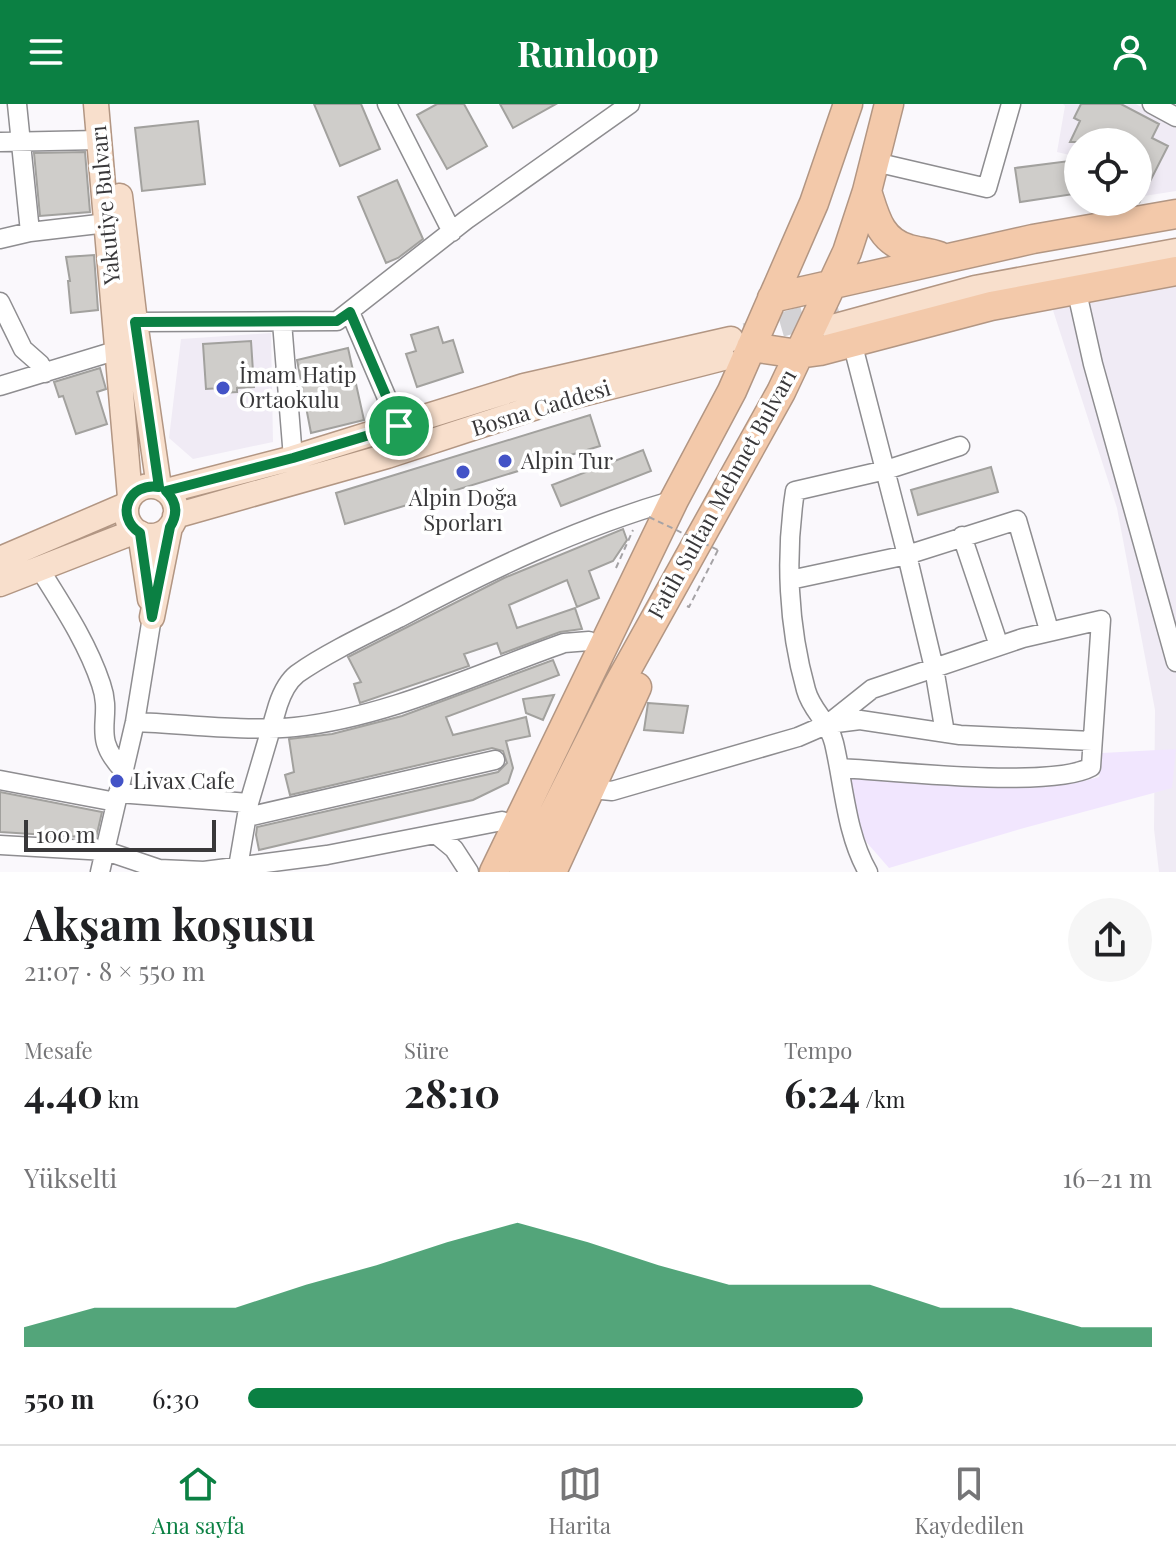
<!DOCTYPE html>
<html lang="tr">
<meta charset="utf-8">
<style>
body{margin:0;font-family:"Playfair Display",serif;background:#f6f6f6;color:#202124;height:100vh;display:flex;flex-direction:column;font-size:30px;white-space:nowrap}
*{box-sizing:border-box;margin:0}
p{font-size:26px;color:#757577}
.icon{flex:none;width:44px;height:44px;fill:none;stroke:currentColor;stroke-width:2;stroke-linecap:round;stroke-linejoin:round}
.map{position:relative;height:768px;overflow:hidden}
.side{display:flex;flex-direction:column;background:#fff;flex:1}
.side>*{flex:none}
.buttons{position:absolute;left:1064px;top:24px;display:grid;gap:16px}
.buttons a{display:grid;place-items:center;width:88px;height:88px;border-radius:50%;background:#fff;box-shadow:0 4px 12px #0003;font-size:40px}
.scale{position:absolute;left:24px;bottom:20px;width:192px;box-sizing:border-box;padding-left:8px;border:4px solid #39383a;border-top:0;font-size:22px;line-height:28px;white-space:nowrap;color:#39383a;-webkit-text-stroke:6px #fff;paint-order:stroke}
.pin{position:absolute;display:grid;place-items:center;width:68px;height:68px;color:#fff;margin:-34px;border:4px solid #fff;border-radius:50%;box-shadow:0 2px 8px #0007}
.round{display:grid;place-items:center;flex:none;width:84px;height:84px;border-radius:42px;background:#f6f6f6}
.headline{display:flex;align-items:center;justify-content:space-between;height:136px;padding:0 24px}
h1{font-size:44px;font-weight:700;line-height:60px}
.stats{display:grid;grid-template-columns:repeat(3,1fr);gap:12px;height:136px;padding:8px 24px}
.stats div{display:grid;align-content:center}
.stats b{font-size:40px;font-weight:700}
.stats small{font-size:22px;font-weight:400}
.stats p{font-size:22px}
.chart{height:224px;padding:16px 24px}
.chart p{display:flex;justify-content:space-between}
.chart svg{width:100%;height:144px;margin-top:8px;fill:#0b8043;opacity:.7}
ul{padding:0 24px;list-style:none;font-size:26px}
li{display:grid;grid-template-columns:128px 96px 1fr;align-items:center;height:60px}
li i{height:20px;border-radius:10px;background:#0b8043}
header{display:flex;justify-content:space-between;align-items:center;height:104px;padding:0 24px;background:#0b8043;color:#fff;font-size:36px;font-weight:700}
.tab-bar{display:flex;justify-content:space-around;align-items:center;height:112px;border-top:2px solid #e0e0e0;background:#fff;font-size:22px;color:#757577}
.tab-bar a{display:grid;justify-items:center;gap:4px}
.tab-bar .current{color:#0b8043}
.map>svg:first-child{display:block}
</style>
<header><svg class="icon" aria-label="menu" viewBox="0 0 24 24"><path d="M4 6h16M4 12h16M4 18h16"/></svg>Runloop<svg class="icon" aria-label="person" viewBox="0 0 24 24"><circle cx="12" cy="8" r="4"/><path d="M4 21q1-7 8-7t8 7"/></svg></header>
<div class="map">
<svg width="1176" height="768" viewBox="0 0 1176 768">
<rect width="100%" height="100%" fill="#faf8fc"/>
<!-- built -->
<path fill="#f0ebf5" d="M1063 0H1136L1176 24V87L1138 93V38H1078V53L1057 48 1065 2Z
M1176 178V768H1159L1154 725 1155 606 1117 404 1050 197Z
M271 229 273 338 193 355 169 334 181 235Z"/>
<!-- green -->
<path fill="#f1e6fe" d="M1176 645 1172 684 1024 724 889 764 862 733 852 696V670L985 681 1084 677 1099 673 1102 649Z"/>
<!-- building -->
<path fill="#cfcdca" stroke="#a2a19e" stroke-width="2" d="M314 0H361L380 45 340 62Z
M437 0H464L487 42 447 65 417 11Z
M500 0H556L513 24Z
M1081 0H1121L1159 20 1152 34 1168 42 1139 99 1138 38H1070L1080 17 1074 14Z
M198 17 205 80 142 87 135 24Z
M85 48 90 108 40 112 34 49Z
M1069 57 1074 90 1020 98 1015 64Z
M397 76 423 135 398 154 386 159 358 93Z
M94 151 98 206 71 209 68 177H70L66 153Z
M438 223 443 239 453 236 463 268 417 283 406 250 416 247 411 231Z
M251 237 254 283 237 284V288L221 289V284L206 285 203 240Z
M348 244 364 316 311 329 297 256Z
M100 264 106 285 97 288 107 320 76 330 63 292 59 293 54 278Z
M590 311 600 342 345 420 336 389Z
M643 346 651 367 561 402 552 381Z
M991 363 998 388 918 411 911 386Z
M623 425 627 436 613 457 589 467 599 494 577 503 567 476 509 501 517 524 575 504 582 525 560 528 501 550 497 539 464 550 469 562 360 599 354 580 361 578 348 553 504 474Z
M553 556 559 571 446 613 453 631 526 613 530 632 506 637 513 664 508 679 473 696 259 746 256 731 257 723 498 668 507 659 503 647 492 644 290 691 285 671 294 668 289 635 332 630 402 612Z
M554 591 543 616 526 609 523 595Z
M648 599 688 602 683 629 644 626Z
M0 688 102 708 96 734 0 728Z"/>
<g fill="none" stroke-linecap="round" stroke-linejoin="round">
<!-- major-tunnel -->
<path stroke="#d3d2d5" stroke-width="24" stroke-dasharray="24 12" stroke-linecap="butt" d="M746 231 843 203"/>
<!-- minor casing -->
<g stroke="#8e8d90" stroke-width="21">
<path id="minor" d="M17 0 30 128
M387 0 452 128
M1152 0 1176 13
M0 38 99 36
M875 58 987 84 1011 0
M0 135 30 128 107 119
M1076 184 1093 260 1176 558
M0 198 23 245 40 260 45 269
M350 208 399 322
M135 218 337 217 466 116 630 0
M282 218 293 354
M852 238 907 451 934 564 945 629
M0 282 118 246
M962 432 999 542
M39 464C62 501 87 538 101 580 114 617 89 631 124 667
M790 476 907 451 1017 416 1049 526
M135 618C188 620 243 628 295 623 388 613 476 570 564 539L589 537
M828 620 872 585 1023 534 1101 516 1091 663C1050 685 894 667 840 664
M0 676 116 698
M591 685 612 687 798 633 828 620 860 616 960 631 1092 637
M118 689 249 699
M247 713 495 656
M437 731 454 745 469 768
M0 741 106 747 159 765 204 767 327 751 502 717
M238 763 249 699 278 601C282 589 287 578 297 570 325 550 367 530 399 514 487 467 577 424 674 396
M100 768 135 618 152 513
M868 768C846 730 844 681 834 639 829 617 812 608 806 586 788 522 785 452 795 387L886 366 960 342"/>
</g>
<!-- major casing -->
<g stroke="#b29683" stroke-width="27">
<path id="major" d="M96 0 130 393
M120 92 135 218 159 383
M832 223 975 184 1176 147
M126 407a25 25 0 1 1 50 0a25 25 0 1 1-50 0Z
M166 387 293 354 524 282 731 235
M175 412 387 352 555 297 723 254
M140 429 150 495
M0 455 126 401
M0 480 136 427
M152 513 170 423"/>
</g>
<!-- highway casing -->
<g stroke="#b29683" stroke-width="31">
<path id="highway" d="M867 87C875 112 880 137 909 145 919 148 929 148 939 152
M772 194 1033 135 1176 110
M751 243 798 250 820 247 991 202 1176 167
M494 768 674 396 732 287 814 99 848 0
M524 768 617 583 781 288 832 180 847 148 867 87 889 0
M552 768 637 583"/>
</g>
<!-- path -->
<path stroke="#a5a3a6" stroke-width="2" stroke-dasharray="6 4" stroke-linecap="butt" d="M616 464 633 426
M687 502 689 503 718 446"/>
<!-- minor -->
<use href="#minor" stroke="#fff" stroke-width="18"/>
<!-- major -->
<use href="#major" stroke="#f8dfcc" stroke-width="24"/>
<!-- highway -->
<use href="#highway" stroke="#f3c9aa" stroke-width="28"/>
<!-- path-bridge -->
<path stroke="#a5a3a6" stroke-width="2" stroke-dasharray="6 4" stroke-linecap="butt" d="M649 413 718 446"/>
</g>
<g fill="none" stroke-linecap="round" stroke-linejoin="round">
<!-- route casing -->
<g stroke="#fff" stroke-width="16">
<path id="route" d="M350 208 399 322 293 354 166 387C177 398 178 410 170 423L152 513 140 429C114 412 129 378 159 383L135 218 337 217Z"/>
</g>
<!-- route -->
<use href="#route" stroke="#0b8043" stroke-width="10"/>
</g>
<!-- markers -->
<g fill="#4353c7" stroke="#fff" stroke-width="3">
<circle cx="223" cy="284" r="8"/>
<circle cx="505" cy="357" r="8"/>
<circle cx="463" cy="368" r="8"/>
<circle cx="117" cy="677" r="8"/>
</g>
<g text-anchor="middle" stroke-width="7" stroke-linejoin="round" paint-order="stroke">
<!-- street labels -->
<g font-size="22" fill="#39383a" stroke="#fff">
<text transform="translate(105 101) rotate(-95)" y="8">Yakutiye Bulvarı</text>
<text transform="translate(541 304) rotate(-17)" y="8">Bosna Caddesi</text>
<text transform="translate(722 390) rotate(-61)" y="8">Fatih Sultan Mehmet Bulvarı</text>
</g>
<!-- poi labels -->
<g font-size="22" fill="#39383a" stroke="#fff" text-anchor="start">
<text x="239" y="279">İmam Hatip<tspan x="239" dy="25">Ortaokulu</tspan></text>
<text x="521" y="365">Alpin Tur</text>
<text x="463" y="402" text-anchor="middle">Alpin Doğa<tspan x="463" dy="25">Sporları</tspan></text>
<text x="133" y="685">Livax Cafe</text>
</g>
</g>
</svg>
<div class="buttons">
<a><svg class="icon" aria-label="locate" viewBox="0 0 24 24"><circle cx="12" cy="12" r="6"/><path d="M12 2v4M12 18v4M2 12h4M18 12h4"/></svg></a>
</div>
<div class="scale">100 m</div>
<div class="pin" style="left:399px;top:322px;background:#1e9e55"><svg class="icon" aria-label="arrive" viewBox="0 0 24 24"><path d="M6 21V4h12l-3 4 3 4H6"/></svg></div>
</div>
<section class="side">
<div class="headline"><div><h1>Akşam koşusu</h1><p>21:07 · 8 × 550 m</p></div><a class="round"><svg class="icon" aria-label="share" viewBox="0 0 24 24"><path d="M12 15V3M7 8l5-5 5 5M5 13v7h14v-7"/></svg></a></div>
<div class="stats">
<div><p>Mesafe</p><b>4.40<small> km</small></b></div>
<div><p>Süre</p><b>28:10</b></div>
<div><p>Tempo</p><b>6:24<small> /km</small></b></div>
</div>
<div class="chart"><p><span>Yükselti</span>16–21 m</p>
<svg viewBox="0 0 160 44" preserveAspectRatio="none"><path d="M0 44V38L10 32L20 32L30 32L40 25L50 19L60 12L70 6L80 12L90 19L100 25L110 25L120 25L130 32L140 32L150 38L160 38V44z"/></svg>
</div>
<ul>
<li><b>550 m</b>6:30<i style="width:68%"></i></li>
</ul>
</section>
<nav class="tab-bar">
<a class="current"><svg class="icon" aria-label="home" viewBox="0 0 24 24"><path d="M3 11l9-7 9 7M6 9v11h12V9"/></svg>Ana sayfa</a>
<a><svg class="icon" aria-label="map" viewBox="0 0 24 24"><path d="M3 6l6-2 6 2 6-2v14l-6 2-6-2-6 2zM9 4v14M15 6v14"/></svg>Harita</a>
<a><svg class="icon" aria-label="saved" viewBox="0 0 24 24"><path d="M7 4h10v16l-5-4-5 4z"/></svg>Kaydedilen</a>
</nav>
